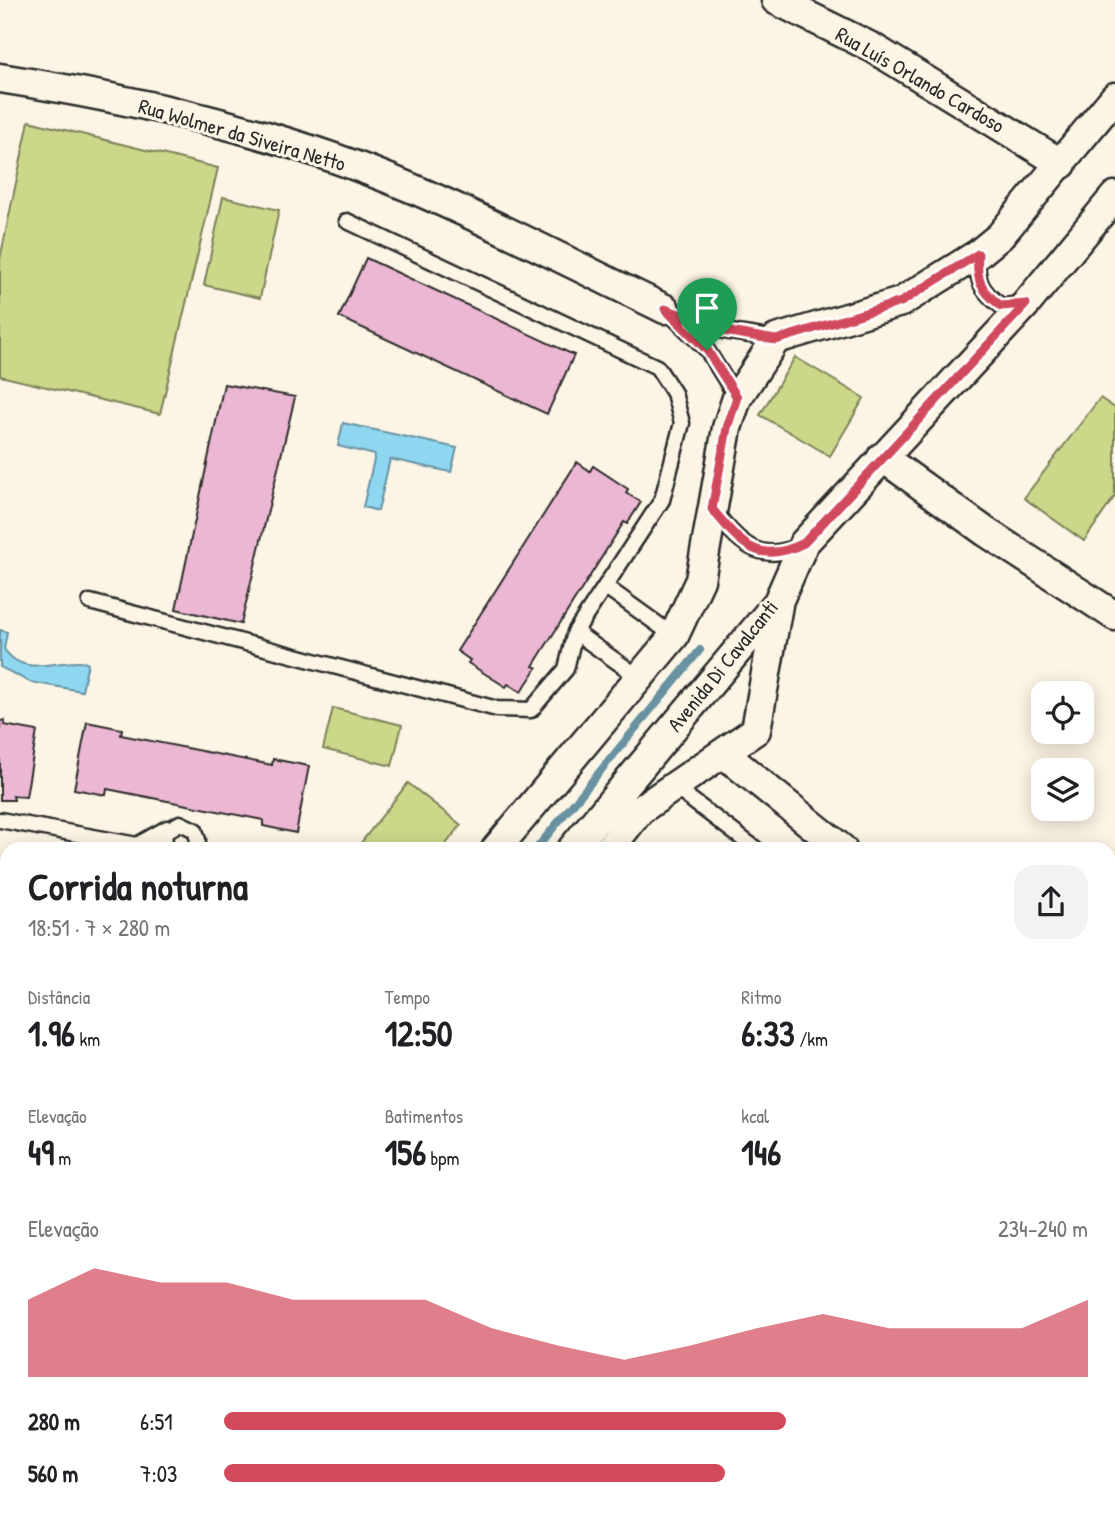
<!DOCTYPE html>
<html lang="pt">
<meta charset="utf-8">
<style>
body{margin:0;font-family:"Patrick Hand",sans-serif;background:#f2f2f2;color:#202124;height:100vh;display:flex;flex-direction:column;font-size:26px;white-space:nowrap}
*{box-sizing:border-box;margin:0}
p{font-size:23px;color:#757577}
.icon{flex:none;width:38px;height:38px;fill:none;stroke:currentColor;stroke-width:2;stroke-linecap:round;stroke-linejoin:round}
.map{position:relative;flex:1;overflow:hidden}
.sheet{position:absolute;left:0px;top:842px;width:1116px;height:674px;display:flex;flex-direction:column;background:#fff;border-radius:21px 21px 0 0;box-shadow:0 4px 18px #0003}
.sheet>*{flex:none}
.tools{position:absolute;left:1031px;top:681px;display:grid;gap:14px}
.tools a{display:grid;place-items:center;width:63px;height:63px;border-radius:14px;background:#fff;box-shadow:0 4px 18px #0003;font-size:35px}
.pin{position:absolute;display:grid;place-items:center;width:60px;height:60px;color:#fff;margin:-72px -30px;border-radius:50% 50% 50% 0;rotate:-45deg;box-shadow:0 0 7px #0007}
.pin .icon{rotate:45deg}
.round{display:grid;place-items:center;flex:none;width:74px;height:74px;border-radius:21px;background:#f2f2f2}
.summary{display:flex;align-items:center;justify-content:space-between;height:119px;padding:0 28px}
h1{font-size:38px;font-weight:700;line-height:52px}
.figures{display:grid;grid-template-columns:repeat(3,1fr);gap:10px;height:119px;padding:7px 28px}
.figures div{display:grid;align-content:center}
.figures b{font-size:35px;font-weight:700}
.figures small{font-size:19px;font-weight:400}
.figures p{font-size:19px}
.chart{height:196px;padding:14px 28px}
.chart p{display:flex;justify-content:space-between}
.chart svg{width:100%;height:126px;margin-top:7px;fill:#d1495b;opacity:.7}
ul{padding:0 28px;list-style:none;font-size:23px}
li{display:grid;grid-template-columns:112px 84px 1fr;align-items:center;height:52px}
li i{height:18px;border-radius:9px;background:#d1495b}
.map>svg:first-child{display:block}
</style>
<div class="map">
<svg width="1115" height="1514" viewBox="0 0 1115 1514">
<rect width="100%" height="100%" fill="#fcf5e5"/>
<filter id="ink" filterUnits="userSpaceOnUse"><feTurbulence type="fractalNoise" baseFrequency=".0143" numOctaves="2"/><feDisplacementMap in="SourceGraphic" scale="14" xChannelSelector="R" yChannelSelector="G"/><feConvolveMatrix kernelMatrix="1 2 1 2 8 2 1 2 1" color-interpolation-filters="sRGB"/></filter>
<g filter="url(#ink)">
<!-- green -->
<path fill="#ccd78a" stroke="#7c815a" stroke-width="2" d="M29 121 218 168 160 414 0 376V259Z
M223 197 279 210 260 298 204 285Z
M795 357 864 398 830 456 760 415Z
M1100 398 1115 408V496L1084 541 1024 498Z
M333 708 402 725 392 766 323 749Z
M408 783 461 825 442 849H356Z"/>
<!-- water -->
<path fill="#8fd7f1" stroke="#6792a2" stroke-width="2" d="M343 423 457 448 451 472 390 459 378 511 363 507 375 455 338 446Z
M0 630 7 632 4 649C25 680 59 657 88 663L82 691 30 682 0 667Z"/>
<g fill="none" stroke-linecap="round" stroke-linejoin="round">
<!-- stream -->
<path stroke="#6792a2" stroke-width="8" d="M536 849 700 650"/>
</g>
<!-- building -->
<path fill="#ebb7d2" stroke="#2b2b2b" stroke-width="2" d="M366 258 574 355 547 414 339 317Z
M224 384 295 397 241 624 176 609Z
M577 462 590 471 593 466 628 489 626 493 641 502 627 524 624 522 533 666 537 668 521 692 508 684 506 687 468 663 470 660 457 651Z
M5 720 4 725 37 731 26 797 13 796 14 800H0V721Z
M87 722 122 729 121 735 272 765 273 759 309 766 296 833 263 826V820L107 789 106 795 74 789Z"/>
<g fill="none" stroke-linecap="round" stroke-linejoin="round">
<!-- lane casing -->
<g stroke="#2b2b2b" stroke-width="19">
<path id="lane" d="M978 254C976 280 980 290 1001 306L1025 304
M737 398 707 350 665 309 724 331 776 339
M713 510C738 541 759 566 800 545
M606 587 674 636
M90 602 497 709 531 710 566 669 575 632 662 500 682 423 674 393 657 367 347 221
M575 632 640 678
M673 786 756 849
M0 820 137 845
M149 849 137 845 167 828
M164 849 165 832 180 823 195 830 198 840 196 849
M1110 1123 1115 1125
M1110 1330 1115 1328
M1110 1493 1115 1494
M333 1508 341 1514
M773 1508 796 1514
M1048 1514 1056 1508"/>
</g>
<!-- street casing -->
<g stroke="#2b2b2b" stroke-width="33">
<path id="street" d="M776 0 873 48 1062 164
M0 78C139 100 281 132 411 188 497 224 581 269 665 309
M882 457 986 532 1115 616
M723 753 842 849
M496 849 674 636 700 580 727 428 737 398 776 339 901 302 978 254 1000 236 1115 97
M572 849 778 602 804 543 1026 304 1115 196
M609 849 640 810 756 730 778 605
M0 1020 7 1021
M1110 1061 1115 1065
M0 1085 7 1086"/>
</g>
<!-- secondary casing -->
<g stroke="#2b2b2b" stroke-width="44">
<path id="secondary" d="M0 1165 7 1166
M1110 1402 1115 1404
M0 1427 7 1428
M422 1508 446 1514"/>
</g>
<!-- highway casing -->
<g stroke="#2b2b2b" stroke-width="44">
<path id="highway" d="M0 1195 7 1197
M0 1224 7 1225
M0 1355 7 1357
M0 1405H7
M1110 1472 1115 1473
M726 1508 748 1514"/>
</g>
<!-- lane -->
<use href="#lane" stroke="#fcf5e5" stroke-width="14"/>
<!-- street -->
<use href="#street" stroke="#fcf5e5" stroke-width="28"/>
<!-- secondary -->
<use href="#secondary" stroke="#fcf5e5" stroke-width="38"/>
<!-- highway -->
<use href="#highway" stroke="#fcf5e5" stroke-width="38"/>
</g>
</g>
<g fill="none" stroke-linecap="round" stroke-linejoin="round" filter="url(#ink)">
<!-- route casing -->
<g stroke="#fff" stroke-width="14">
<path id="route" d="M978 254C976 280 980 290 1001 306L1026 304 804 543C758 566 741 544 712 509L727 428 737 397 707 350 665 309 724 331 776 340 901 302Z"/>
</g>
<!-- route -->
<use href="#route" stroke="#d1495b" stroke-width="9"/>
</g>
<g text-anchor="middle" stroke-width="6" stroke-linejoin="round" paint-order="stroke">
<!-- street labels -->
<g font-size="21" fill="#2b2b2b" stroke="#fcf5e5">
<text transform="translate(920 80) rotate(30)" y="7">Rua Luís Orlando Cardoso</text>
<text transform="translate(242 135) rotate(16)" y="7">Rua Wolmer da Siveira Netto</text>
<text transform="translate(723 666) rotate(-51)" y="7">Avenida Di Cavalcanti</text>
</g>
</g>
</svg>
<div class="tools">
<a><svg class="icon" aria-label="locate" viewBox="0 0 24 24"><circle cx="12" cy="12" r="6"/><path d="M12 2v4M12 18v4M2 12h4M18 12h4"/></svg></a>
<a><svg class="icon" aria-label="layers" viewBox="0 0 24 24"><path d="M12 4l9 5-9 5-9-5zM3 14l9 5 9-5"/></svg></a>
</div>
<div class="pin" style="left:707px;top:350px;background:#1e9e55"><svg class="icon" aria-label="arrive" viewBox="0 0 24 24"><path d="M6 21V4h12l-3 4 3 4H6"/></svg></div>
<section class="sheet">
<div class="summary"><div><h1>Corrida noturna</h1><p>18:51 · 7 × 280 m</p></div><a class="round"><svg class="icon" aria-label="share" viewBox="0 0 24 24"><path d="M12 15V3M7 8l5-5 5 5M5 13v7h14v-7"/></svg></a></div>
<div class="figures">
<div><p>Distância</p><b>1.96<small> km</small></b></div>
<div><p>Tempo</p><b>12:50</b></div>
<div><p>Ritmo</p><b>6:33<small> /km</small></b></div>
</div>
<div class="figures">
<div><p>Elevação</p><b>49<small> m</small></b></div>
<div><p>Batimentos</p><b>156<small> bpm</small></b></div>
<div><p>kcal</p><b>146</b></div>
</div>
<div class="chart"><p><span>Elevação</span>234–240 m</p>
<svg viewBox="0 0 160 44" preserveAspectRatio="none"><path d="M0 44V17L10 6L20 11L30 11L40 17L50 17L60 17L70 27L80 33L90 38L100 33L110 27L120 22L130 27L140 27L150 27L160 17V44z"/></svg>
</div>
<ul>
<li><b>280 m</b>6:51<i style="width:65%"></i></li>
<li><b>560 m</b>7:03<i style="width:58%"></i></li>
</ul>
</section>
</div>
